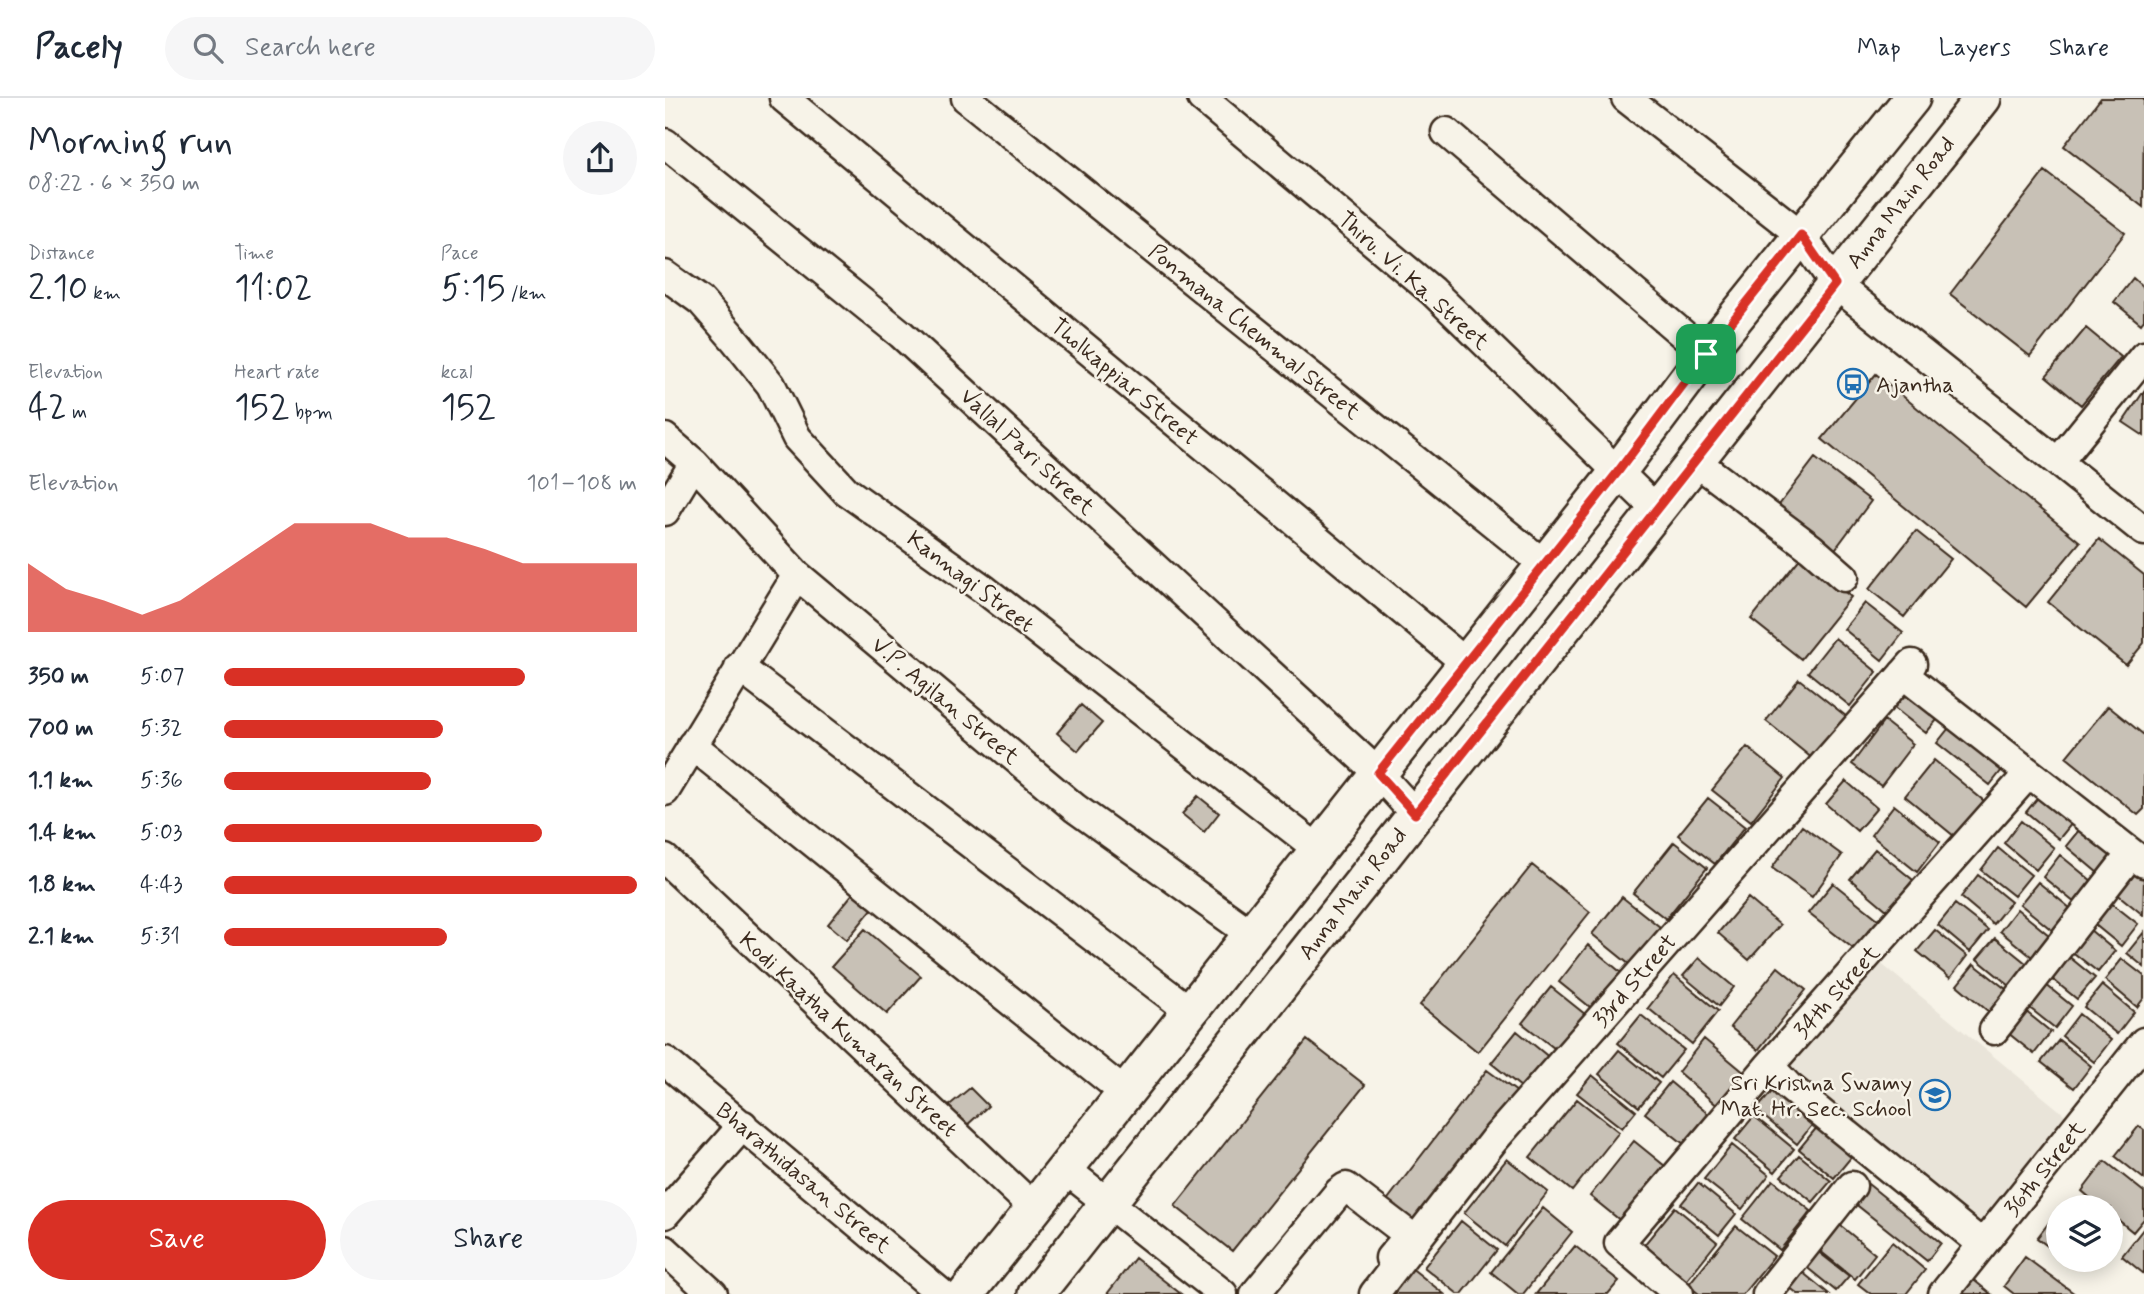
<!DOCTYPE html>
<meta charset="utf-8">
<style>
body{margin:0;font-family:Mynerve,sans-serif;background:#f6f6f7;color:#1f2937;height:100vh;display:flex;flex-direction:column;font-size:26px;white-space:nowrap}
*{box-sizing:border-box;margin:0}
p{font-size:23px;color:#747a83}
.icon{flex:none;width:38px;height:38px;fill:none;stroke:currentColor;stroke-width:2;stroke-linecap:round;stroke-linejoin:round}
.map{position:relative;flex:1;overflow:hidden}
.panel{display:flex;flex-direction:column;background:#fff;width:665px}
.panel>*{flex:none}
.tools{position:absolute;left:1381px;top:1097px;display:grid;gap:14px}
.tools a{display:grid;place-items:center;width:77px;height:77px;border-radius:50%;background:#fff;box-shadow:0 4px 18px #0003;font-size:35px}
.pin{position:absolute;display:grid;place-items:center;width:60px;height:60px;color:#fff;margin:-30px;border-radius:14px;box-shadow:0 4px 10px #0006}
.round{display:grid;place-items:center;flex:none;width:74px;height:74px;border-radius:37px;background:#f6f6f7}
.headline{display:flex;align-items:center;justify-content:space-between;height:119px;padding:0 28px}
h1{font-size:38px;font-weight:600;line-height:52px}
.stats{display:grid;grid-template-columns:repeat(3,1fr);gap:10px;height:119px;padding:7px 28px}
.stats div{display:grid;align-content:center}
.stats b{font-size:35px;font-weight:600}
.stats small{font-size:19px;font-weight:400}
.stats p{font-size:19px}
.chart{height:196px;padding:14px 28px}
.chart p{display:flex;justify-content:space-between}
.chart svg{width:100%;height:126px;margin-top:7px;fill:#d93025;opacity:.7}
.cta{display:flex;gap:14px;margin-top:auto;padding:14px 28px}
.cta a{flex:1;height:80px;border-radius:42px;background:#d93025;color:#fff;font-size:28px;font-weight:600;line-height:80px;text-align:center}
.cta a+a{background:#f6f6f7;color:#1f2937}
ul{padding:0 28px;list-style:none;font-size:23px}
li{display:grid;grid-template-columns:112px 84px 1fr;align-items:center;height:52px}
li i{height:18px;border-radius:9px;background:#d93025}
header{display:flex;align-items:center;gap:42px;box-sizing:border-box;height:98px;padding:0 35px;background:#fff;border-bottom:2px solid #e0e1e3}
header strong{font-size:33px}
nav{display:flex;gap:38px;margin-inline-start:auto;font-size:24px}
.search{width:490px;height:63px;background:#f6f6f7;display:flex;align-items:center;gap:18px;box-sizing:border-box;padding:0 24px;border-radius:38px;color:#747a83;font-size:26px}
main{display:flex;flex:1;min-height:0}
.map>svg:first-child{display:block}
</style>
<header>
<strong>Pacely</strong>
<div class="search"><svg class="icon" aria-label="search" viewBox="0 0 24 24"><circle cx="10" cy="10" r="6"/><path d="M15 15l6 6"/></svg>Search here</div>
<nav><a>Map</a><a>Layers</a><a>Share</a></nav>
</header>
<main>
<section class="panel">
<div class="headline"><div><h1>Morning run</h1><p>08:22 · 6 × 350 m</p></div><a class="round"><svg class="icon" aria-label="share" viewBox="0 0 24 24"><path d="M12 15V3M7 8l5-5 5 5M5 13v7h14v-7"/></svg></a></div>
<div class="stats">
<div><p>Distance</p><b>2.10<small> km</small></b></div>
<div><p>Time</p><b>11:02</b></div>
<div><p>Pace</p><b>5:15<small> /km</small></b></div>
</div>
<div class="stats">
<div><p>Elevation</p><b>42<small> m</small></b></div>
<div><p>Heart rate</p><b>152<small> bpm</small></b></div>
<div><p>kcal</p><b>152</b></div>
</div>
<div class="chart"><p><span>Elevation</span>101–108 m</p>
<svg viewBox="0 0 160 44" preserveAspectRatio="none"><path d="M0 44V20L10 29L20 33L30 38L40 33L50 24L60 15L70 6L80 6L90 6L100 11L110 11L120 15L130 20L140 20L150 20L160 20V44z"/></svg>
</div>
<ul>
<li><b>350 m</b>5:07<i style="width:73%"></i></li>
<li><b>700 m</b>5:32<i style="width:53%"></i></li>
<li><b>1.1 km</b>5:36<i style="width:50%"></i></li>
<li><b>1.4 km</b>5:03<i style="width:77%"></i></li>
<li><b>1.8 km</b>4:43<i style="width:100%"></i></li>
<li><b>2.1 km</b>5:31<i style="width:54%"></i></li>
</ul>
<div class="cta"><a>Save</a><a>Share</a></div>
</section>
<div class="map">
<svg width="1479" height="1196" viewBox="0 0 1479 1196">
<rect width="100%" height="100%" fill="#f7f3e8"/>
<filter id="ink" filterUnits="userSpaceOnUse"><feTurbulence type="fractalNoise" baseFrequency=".0143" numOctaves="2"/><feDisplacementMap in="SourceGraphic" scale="14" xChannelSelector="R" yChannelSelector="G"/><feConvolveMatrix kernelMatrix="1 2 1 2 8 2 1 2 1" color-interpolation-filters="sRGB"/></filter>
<g filter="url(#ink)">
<!-- built -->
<path fill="#e9e4d9" d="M1208 859 1405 1021 1312 1133 1115 970Z"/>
<!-- building -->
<path fill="#c8c1b6" stroke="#3b2a1e" stroke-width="2" d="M1436 0H1479L1478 109 1399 48Z
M1380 73 1460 135 1365 258 1285 196Z
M1468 180 1479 190V222L1476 226 1449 204Z
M1421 230 1456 259 1416 307 1381 278Z
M1211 276 1415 444 1361 509 1157 341Z
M1479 293V338L1458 324Z
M1150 360 1206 403 1168 454 1111 411Z
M1251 433 1286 461 1239 519 1204 491Z
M1434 441 1479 477V545L1461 567 1383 504Z
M1136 459 1186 499 1136 561 1086 521Z
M1200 505 1238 535 1217 562 1179 531Z
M1170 540 1212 574 1185 608 1143 574Z
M1134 581 1182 619 1148 661 1101 623Z
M1244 590 1277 616 1261 635 1228 609Z
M416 607 437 625 413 653 392 635Z
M1443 608 1479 637V711L1473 717 1401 659Z
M1291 621 1344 663 1325 687 1272 645Z
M1219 623 1248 646 1216 688 1187 666Z
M1082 649 1120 680 1086 723 1047 692Z
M1269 662 1319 703 1289 738 1240 698Z
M1181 683 1212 710 1192 733 1161 706Z
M1379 692 1412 719 1394 741 1361 714Z
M533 698 554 715 539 734 517 716Z
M1043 700 1080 729 1050 766 1013 737Z
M1229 707 1275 744 1252 774 1206 737Z
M1356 723 1389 750 1371 772 1339 745Z
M1418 727 1451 753 1433 775 1401 748Z
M1137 728 1177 757 1147 799 1107 770Z
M1009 744 1042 770 1001 821 968 795Z
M1333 750 1366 777 1349 798 1316 772Z
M1210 751 1248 782 1223 813 1185 781Z
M1395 757 1428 784 1410 805 1378 779Z
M867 767 925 814 813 954 755 907Z
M1463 768 1479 781 1478 817 1445 790Z
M1313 777 1346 804 1328 826 1296 799Z
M1373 784 1406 811 1388 833 1355 806Z
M1168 785 1218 825 1194 855 1143 815Z
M189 794 208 810 182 842 163 826Z
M957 799 1000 833 970 871 927 836Z
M1083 800 1115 827 1084 862 1053 835Z
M1440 800 1473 826 1456 848 1423 821Z
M1290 806 1323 832 1305 854 1273 827Z
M1352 811 1385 838 1367 859 1335 833Z
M1418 826 1450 853 1433 874 1400 848Z
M200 831 256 878 222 916 167 868Z
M1270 832 1302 858 1285 880 1252 853Z
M1479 834V869L1462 855Z
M1330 840 1362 866 1345 888 1312 861Z
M923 847 959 877 930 913 894 884Z
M1397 853 1430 880 1412 901 1380 875Z
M1034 860 1069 889 1054 908 1018 878Z
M1457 861 1479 878V900L1472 909 1440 882Z
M1309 866 1342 892 1324 914 1292 887Z
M1113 869 1141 892 1093 952 1065 929Z
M1009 877 1053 913 1027 946 983 910Z
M1375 882 1407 908 1390 930 1357 904Z
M1437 887 1469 914 1452 936 1419 909Z
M886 889 926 921 898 957 857 925Z
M1354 908 1386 934 1369 956 1337 930Z
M1414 916 1446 942 1429 964 1397 938Z
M976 917 1019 952 996 980 953 945Z
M852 933 886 961 861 993 826 965Z
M1039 941 1081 976 1054 1009 1013 974Z
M642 942 700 987 567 1153 510 1108Z
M1394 942 1426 968 1409 990 1376 964Z
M954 952 994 985 974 1009 934 976Z
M822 972 852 994 747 1132 717 1109Z
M927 977 971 1013 957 1030 912 995Z
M1005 984 1048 1020 1024 1050 980 1015Z
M1111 989 1151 1022 1132 1046 1091 1012Z
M305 990 323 1008 300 1029 282 1009Z
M912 1001 954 1034 907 1093 865 1059Z
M1089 1018 1129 1051 1110 1074 1070 1041Z
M1153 1028 1188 1057 1169 1080 1134 1051Z
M1474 1028 1479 1032V1081L1450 1058Z
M969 1043 1006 1073 961 1127 925 1098Z
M1067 1047 1104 1077 1077 1111 1039 1081Z
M1134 1057 1166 1083 1148 1104 1116 1078Z
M842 1061 883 1094 840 1148 799 1115Z
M1440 1063 1479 1094V1121L1468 1134 1446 1116V1110H1437L1417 1093Z
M1108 1082 1146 1113 1115 1152 1077 1121Z
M1033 1085 1071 1116 1054 1137 1016 1106Z
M1203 1086 1276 1145 1262 1163 1188 1104Z
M1010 1109 1052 1144 1017 1188 974 1153Z
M878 1110 907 1134 858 1196H853L826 1174Z
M1393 1113V1156L1372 1140Z
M796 1123 832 1152 797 1196H793L759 1169Z
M1170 1123 1210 1156 1190 1181 1149 1148Z
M1071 1128 1109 1158 1078 1196H1034L1023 1187Z
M1479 1130V1176L1457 1158Z
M1227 1144 1260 1172 1241 1196H1206L1193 1186Z
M910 1148 954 1183 943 1196H871Z
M1151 1152 1184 1178 1171 1193 1139 1167Z
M1360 1159 1410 1196H1349L1339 1188Z
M470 1160 516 1196H442Z
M745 1169 779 1196H724Z
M1131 1169 1164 1196H1133L1118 1184Z
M1305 1179 1326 1196H1292Z"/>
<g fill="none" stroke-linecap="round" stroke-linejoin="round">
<!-- minor casing -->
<g stroke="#3b2a1e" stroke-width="33">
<path id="minor" d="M119 0 801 565
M301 0 879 466
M537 0 767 193 992 412
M961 0 1136 137 1170 186 1479 433
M781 34 1041 256
M0 45 236 236 713 675 750 716
M0 177 36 203 70 242 106 287 132 340 181 393 320 492 653 751
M0 340 29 365 132 477 410 710 586 836
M1030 363 1146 450 1179 479
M1393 364 1479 258
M0 413 29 365
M74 569 525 913
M1238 576 1479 765
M27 647 460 995
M0 693 132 477
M0 761 369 1110
M1329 932 1466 756
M0 963 277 1196
M1104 968 1123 988 1317 1146
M400 1071 558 1196
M0 1116 78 1027
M0 1152 48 1196
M590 1196 674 1094 681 1089 740 1134 741 1141 725 1160
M709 1196 828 1043 1247 566
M1014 1196 954 1145 1104 968 1364 675
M1102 1196 1187 1088
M1278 1196 1479 944"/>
</g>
<!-- major casing -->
<g stroke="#3b2a1e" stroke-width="40">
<path id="major" d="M301 1196 952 375 1041 256 1247 0
M371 1196 1318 0"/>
</g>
<!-- minor -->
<use href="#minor" stroke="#f7f3e8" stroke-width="28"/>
<!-- major -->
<use href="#major" stroke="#f7f3e8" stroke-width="35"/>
</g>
</g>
<g fill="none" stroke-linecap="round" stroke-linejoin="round" filter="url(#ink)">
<!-- route casing -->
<g stroke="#fff" stroke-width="14">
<path id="route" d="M1136 137 1170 186 750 716 713 675 952 375 1041 256Z"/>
</g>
<!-- route -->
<use href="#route" stroke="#d93025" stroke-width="9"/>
</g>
<!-- icons -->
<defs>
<g id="bus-ring" transform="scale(1.575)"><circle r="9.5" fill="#f7f3e8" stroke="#1f6fb2" stroke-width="1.5"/><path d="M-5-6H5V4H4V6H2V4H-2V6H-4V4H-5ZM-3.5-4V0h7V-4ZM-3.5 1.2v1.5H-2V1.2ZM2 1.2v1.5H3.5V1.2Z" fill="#1f6fb2"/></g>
<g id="school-ring" transform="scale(1.575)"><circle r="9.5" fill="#f7f3e8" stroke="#1f6fb2" stroke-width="1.5"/><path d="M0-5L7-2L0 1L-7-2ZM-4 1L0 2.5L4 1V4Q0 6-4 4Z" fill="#1f6fb2"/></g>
</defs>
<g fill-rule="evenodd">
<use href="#bus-ring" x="1188" y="286"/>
<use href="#school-ring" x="1270" y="997"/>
</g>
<g text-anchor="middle" stroke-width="5" stroke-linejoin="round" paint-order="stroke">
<!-- street labels -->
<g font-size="23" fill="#3b2a1e" stroke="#f7f3e8">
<text transform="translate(1235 104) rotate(-52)" y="8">Anna Main Road</text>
<text transform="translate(749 182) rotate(42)" y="8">Thiru. Vi. Ka. Street</text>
<text transform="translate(590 233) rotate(39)" y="8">Ponmana Chemmal Street</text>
<text transform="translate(460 283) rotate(40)" y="8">Tholkappiar Street</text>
<text transform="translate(363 353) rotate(43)" y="8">Vallal Pari Street</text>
<text transform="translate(306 483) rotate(37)" y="8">Kannagi Street</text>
<text transform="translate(281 602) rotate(40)" y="8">V.P. Agilan Street</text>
<text transform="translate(687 795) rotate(-52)" y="8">Anna Main Road</text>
<text transform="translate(969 882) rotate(-49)" y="8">33rd Street</text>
<text transform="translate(1171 893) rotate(-48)" y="8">34th Street</text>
<text transform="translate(184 936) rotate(43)" y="8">Kodi Kaatha Kumaran Street</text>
<text transform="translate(1379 1070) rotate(-51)" y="8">36th Street</text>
<text transform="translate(139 1079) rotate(40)" y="8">Bharathidasan Street</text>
</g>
<!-- poi labels -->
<g font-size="23" fill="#3b2a1e" stroke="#f7f3e8" text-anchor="start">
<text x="1211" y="294">Ajantha</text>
<text x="1247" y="992" text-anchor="end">Sri Krishna Swamy<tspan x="1247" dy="26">Mat. Hr. Sec. School</tspan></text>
</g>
</g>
</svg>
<div class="tools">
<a><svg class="icon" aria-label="layers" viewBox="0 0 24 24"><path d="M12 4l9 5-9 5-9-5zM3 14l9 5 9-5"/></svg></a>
</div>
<div class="pin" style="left:1041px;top:256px;background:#1e9e55"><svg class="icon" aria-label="arrive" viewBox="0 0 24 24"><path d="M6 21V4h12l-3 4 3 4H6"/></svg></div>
</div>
</main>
